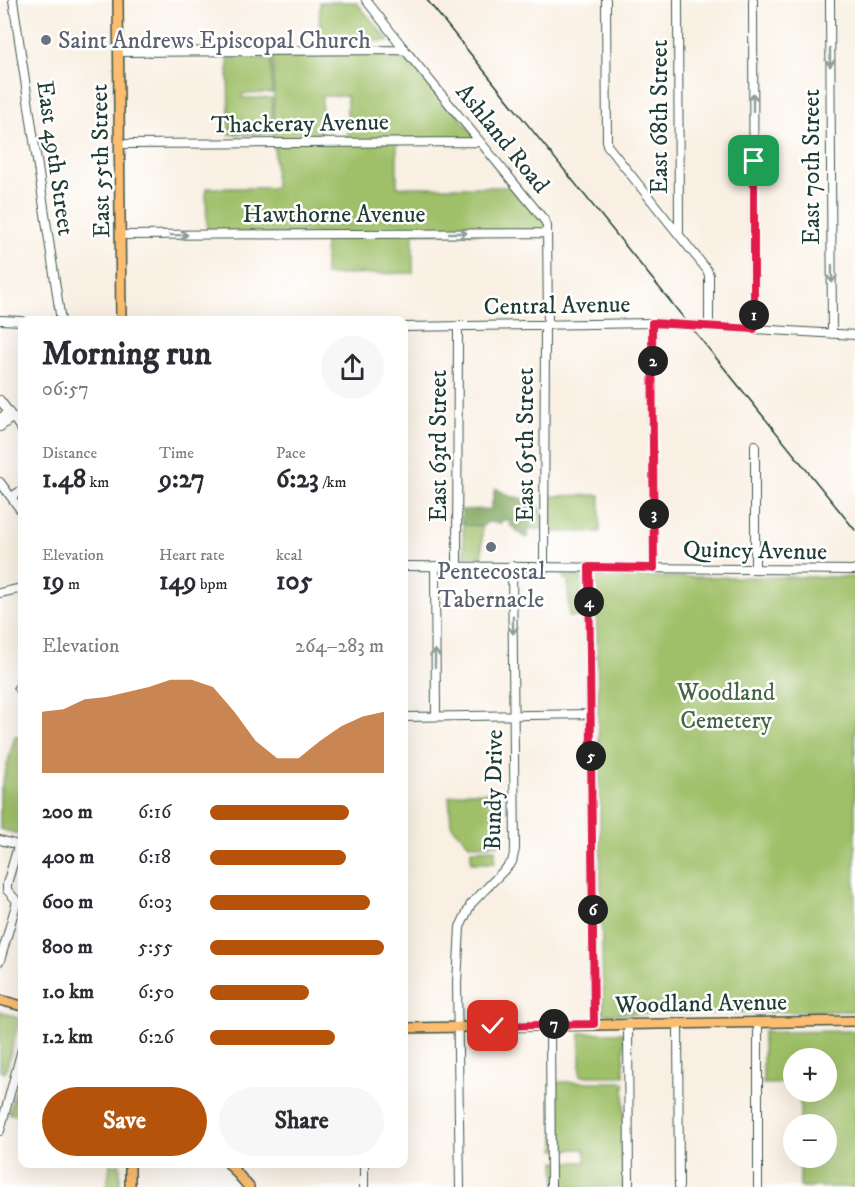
<!DOCTYPE html>
<meta charset="utf-8">
<style>
body{margin:0;font-family:"IM FELL DW Pica",serif;background:#f7f7f7;color:#2b2b33;height:100vh;display:flex;flex-direction:column;font-size:22px;white-space:nowrap}
*{box-sizing:border-box;margin:0}
p{font-size:20px;color:#7c7c81}
.icon{flex:none;width:33px;height:33px;fill:none;stroke:currentColor;stroke-width:2;stroke-linecap:round;stroke-linejoin:round}
.map{position:relative;flex:1;overflow:hidden}
.sheet{position:absolute;left:18px;top:316px;width:390px;height:852px;display:flex;flex-direction:column;background:#fff;border-radius:12px;box-shadow:0 6px 24px #0002}
.sheet>*{flex:none}
.buttons{position:absolute;left:783px;top:1048px;display:grid;gap:12px}
.buttons a{display:grid;place-items:center;width:54px;height:54px;border-radius:50%;background:#fff;box-shadow:0 6px 24px #0002;font-size:30px}
.pin{position:absolute;display:grid;place-items:center;width:51px;height:51px;color:#fff;margin:-26px;border-radius:12px;box-shadow:0 3px 9px #0006}
.km{position:absolute;width:30px;height:30px;margin:-15px;border-radius:50%;background:#222;color:#fff;font-size:16px;line-height:30px;text-align:center}
.round{display:grid;place-items:center;flex:none;width:63px;height:63px;border-radius:32px;background:#f7f7f7}
.summary{display:flex;align-items:center;justify-content:space-between;height:102px;padding:0 24px}
h1{font-size:33px;font-weight:700;line-height:45px}
.figures{display:grid;grid-template-columns:repeat(3,1fr);gap:9px;height:102px;padding:6px 24px}
.figures div{display:grid;align-content:center}
.figures b{font-size:26px;font-weight:700}
.figures small{font-size:16px;font-weight:400}
.figures p{font-size:16px}
.chart{height:168px;padding:12px 24px}
.chart p{display:flex;justify-content:space-between}
.chart svg{width:100%;height:108px;margin-top:6px;fill:#b45309;opacity:.7}
.cta{display:flex;gap:12px;margin-top:auto;padding:12px 24px}
.cta a{flex:1;height:69px;border-radius:36px;background:#b45309;color:#fff;font-size:24px;font-weight:700;line-height:69px;text-align:center}
.cta a+a{background:#f7f7f7;color:#2b2b33}
ul{padding:0 24px;list-style:none;font-size:20px}
li{display:grid;grid-template-columns:96px 72px 1fr;align-items:center;height:45px}
li i{height:15px;border-radius:8px;background:#b45309}
.map>svg:first-child{display:block}
</style>
<div class="map">
<svg width="855" height="1187" viewBox="0 0 855 1187">
<rect width="100%" height="100%" fill="#fff"/>
<filter id="ink" filterUnits="userSpaceOnUse"><feTurbulence type="fractalNoise" baseFrequency=".0167" numOctaves="2"/><feDisplacementMap in="SourceGraphic" scale="12" xChannelSelector="R" yChannelSelector="G"/><feConvolveMatrix kernelMatrix="1 2 1 2 8 2 1 2 1" color-interpolation-filters="sRGB"/></filter>
<filter id="wash" filterUnits="userSpaceOnUse"><feTurbulence type="fractalNoise" baseFrequency=".008" numOctaves="4" result="noise"/><feDisplacementMap in="SourceGraphic" scale="24" xChannelSelector="R" yChannelSelector="G"/><feGaussianBlur stdDeviation="1.35" result="paint"/><feColorMatrix in="noise" values="0 0 0 0 0 0 0 0 0 0 0 0 0 0 0 0 0 1.4 0 .05"/><feComposite in="paint" operator="in"/></filter>
<g filter="url(#wash)">
<rect width="100%" height="100%" fill="#f9f0e3"/>
<!-- green -->
<path fill="#9fbf68" stroke="#5f7e4e" stroke-width="1.5" fill-rule="evenodd" d="M320 2H356L389 41H319Z
M405 50 480 142H397V187H518L545 221 547 233H413V273L325 275V234H207L206 188H275L273 51ZM322 96H347V141L321 142Z
M228 58H271L272 93 242 94V98H272L273 134H229Z
M600 495V532H550V496Z
M530 507 541 509 542 529H528L530 521 526 510Z
M463 524 482 526V556H464Z
M563 576 582 577V616L569 617 568 580 563 579Z
M596 577H855V1011L603 1014Z
M15 736 22 738V835L0 829V792Z
M468 792 497 793 501 797 499 844 470 845 451 825 449 796Z
M495 849V863H471V850Z
M0 1011 20 1019 5 1073 0 1071Z
M855 1031V1187H800V1158H826V1125H800V1092H826V1059H794L793 1083 763 1084V1032Z
M580 1033H624V1076H580Z
M22 1067V1117L9 1113Z
M555 1082H624L625 1187H556L555 1162H586L585 1149 555 1150Z
M110 1164H120V1187H107Z"/>
<!-- forest -->
<path fill="#7fa65c" stroke="#4f7248" stroke-width="1.5" d="M495 488 509 496 533 501 541 509 536 516 530 507 526 510 530 521 528 537H524L510 525V520H501V523L487 522 483 526 466 525 461 522 462 510 491 509Z"/>
</g>
<g filter="url(#ink)">
<g fill="none" stroke-linecap="round" stroke-linejoin="round">
<!-- minor casing -->
<g stroke="#40584e" stroke-width="10">
<path id="minor" d="M13 0 61 321
M366 0 405 50 545 221 547 226 548 324
M606 0 607 145 707 270 709 275V326
M678 0 679 234
M753 0 754 329
M830 0 832 334
M119 52 405 50
M120 144 480 142
M121 235 547 233
M0 320 22 321
M652 323 654 568
M404 327 652 323 855 335
M0 400 22 430
M0 418 9 412
M0 427 13 417
M755 445V569
M0 482 22 512
M11 497 22 490
M404 566 855 570
M435 566 436 716
M457 566 458 327
M544 567 545 324
M589 567 594 1024
M0 593 22 588
M18 688 22 689
M404 717 591 714
M0 840 22 846
M18 846 7 884V890L17 901 22 903
M0 961 17 901
M628 1023 629 1187
M678 1023 679 1187
M550 1024 551 1187
M0 1131 22 1049
M364 1187V1164
M460 1187 457 983 460 927 471 904 512 862 515 849 512 566
M758 1187V1022"/>
</g>
<!-- major casing -->
<g stroke="#40584e" stroke-width="12">
<path id="major" d="M118 0 121 321
M0 1000 22 1006
M404 1028 855 1021
M130 1164V1187
M229 1164 249 1187"/>
</g>
<!-- minor -->
<use href="#minor" stroke="#fff" stroke-width="8"/>
<!-- major -->
<use href="#major" stroke="#fcbd6f" stroke-width="9"/>
<!-- rail -->
<path stroke="#1f3d34" stroke-width="1.5" d="M427 0 855 530"/>
</g>
<!-- one-way arrows -->
<defs><path id="oneway-shaft" d="M-6 0H5M1.5-3L5.5 0L1.5 3" fill="none" stroke-width="1.6" stroke-linecap="round" stroke-linejoin="round" transform="scale(1.5)"/></defs>
<g stroke="#8f9e9a">
<use href="#oneway-shaft" transform="translate(830 58) rotate(90)"/>
<use href="#oneway-shaft" transform="translate(753 102) rotate(-90)"/>
<use href="#oneway-shaft" transform="translate(458 233)"/>
<use href="#oneway-shaft" transform="translate(179 235) rotate(-1)"/>
<use href="#oneway-shaft" transform="translate(832 274) rotate(89)"/>
<use href="#oneway-shaft" transform="translate(513 625) rotate(89)"/>
<use href="#oneway-shaft" transform="translate(435 658) rotate(-90)"/>
</g>
</g>
<g fill="none" stroke-linecap="round" stroke-linejoin="round" filter="url(#ink)">
<!-- route casing -->
<g stroke="#fff" stroke-width="12">
<path id="route" d="M493 1026 594 1024 589 567 654 568 652 323 754 329V161"/>
</g>
<!-- route -->
<use href="#route" stroke="#e11d48" stroke-width="8"/>
</g>
<!-- markers -->
<g fill="#6b7280" stroke="#fff" stroke-width="2">
<circle cx="46" cy="40" r="6"/>
<circle cx="491" cy="547" r="6"/>
</g>
<g text-anchor="middle" stroke-width="5" stroke-linejoin="round" paint-order="stroke">
<!-- worship labels -->
<g font-size="24" fill="#5b616d" stroke="#fff" text-anchor="start">
<text x="58" y="48">Saint Andrews Episcopal Church</text>
<text x="491" y="579" text-anchor="middle">Pentecostal<tspan x="491" dy="28">Tabernacle</tspan></text>
</g>
<!-- street labels -->
<g font-size="24" fill="#1f3d34" stroke="#fff">
<text transform="translate(659 117) rotate(-90)" y="8">East 68th Street</text>
<text transform="translate(300 123) rotate(-1)" y="8">Thackeray Avenue</text>
<text transform="translate(503 138) rotate(51)" y="8">Ashland Road</text>
<text transform="translate(56 158) rotate(82)" y="8">East 49th Street</text>
<text transform="translate(100 161) rotate(-91)" y="8">East 55th Street</text>
<text transform="translate(811 167) rotate(-90)" y="8">East 70th Street</text>
<text x="334" y="222">Hawthorne Avenue</text>
<text transform="translate(557 305) rotate(-1)" y="8">Central Avenue</text>
<text transform="translate(525 445) rotate(-90)" y="8">East 65th Street</text>
<text transform="translate(438 446) rotate(-90)" y="8">East 63rd Street</text>
<text transform="translate(755 550) rotate(1)" y="8">Quincy Avenue</text>
<text transform="translate(493 790) rotate(-89)" y="8">Bundy Drive</text>
<text transform="translate(701 1003) rotate(-1)" y="8">Woodland Avenue</text>
</g>
<!-- park labels -->
<g font-size="24" fill="#456444" stroke="#fff">
<text x="726" y="700">Woodland<tspan x="726" dy="28">Cemetery</tspan></text>
</g>
</g>
</svg>
<div class="buttons">
<a>+</a>
<a>−</a>
</div>
<div class="pin" style="left:754px;top:161px;background:#1e9e55"><svg class="icon" aria-label="arrive" viewBox="0 0 24 24"><path d="M6 21V4h12l-3 4 3 4H6"/></svg></div>
<div class="pin" style="left:493px;top:1026px;background:#d93025"><svg class="icon" aria-label="check" viewBox="0 0 24 24"><path d="M5 12l5 5 9-10"/></svg></div>
<b class="km" style="left:754px;top:315px">1</b>
<b class="km" style="left:653px;top:361px">2</b>
<b class="km" style="left:654px;top:514px">3</b>
<b class="km" style="left:589px;top:602px">4</b>
<b class="km" style="left:591px;top:756px">5</b>
<b class="km" style="left:593px;top:910px">6</b>
<b class="km" style="left:554px;top:1024px">7</b>
<section class="sheet">
<div class="summary"><div><h1>Morning run</h1><p>06:57</p></div><a class="round"><svg class="icon" aria-label="share" viewBox="0 0 24 24"><path d="M12 15V3M7 8l5-5 5 5M5 13v7h14v-7"/></svg></a></div>
<div class="figures">
<div><p>Distance</p><b>1.48<small> km</small></b></div>
<div><p>Time</p><b>9:27</b></div>
<div><p>Pace</p><b>6:23<small> /km</small></b></div>
</div>
<div class="figures">
<div><p>Elevation</p><b>19<small> m</small></b></div>
<div><p>Heart rate</p><b>149<small> bpm</small></b></div>
<div><p>kcal</p><b>105</b></div>
</div>
<div class="chart"><p><span>Elevation</span>264–283 m</p>
<svg viewBox="0 0 160 44" preserveAspectRatio="none"><path d="M0 44V19L10 18L20 14L30 13L40 11L50 9L60 6L70 6L80 9L90 19L100 31L110 38L120 38L130 31L140 25L150 21L160 19V44z"/></svg>
</div>
<ul>
<li><b>200 m</b>6:16<i style="width:80%"></i></li>
<li><b>400 m</b>6:18<i style="width:78%"></i></li>
<li><b>600 m</b>6:03<i style="width:92%"></i></li>
<li><b>800 m</b>5:55<i style="width:100%"></i></li>
<li><b>1.0 km</b>6:50<i style="width:57%"></i></li>
<li><b>1.2 km</b>6:26<i style="width:72%"></i></li>
</ul>
<div class="cta"><a>Save</a><a>Share</a></div>
</section>
</div>
